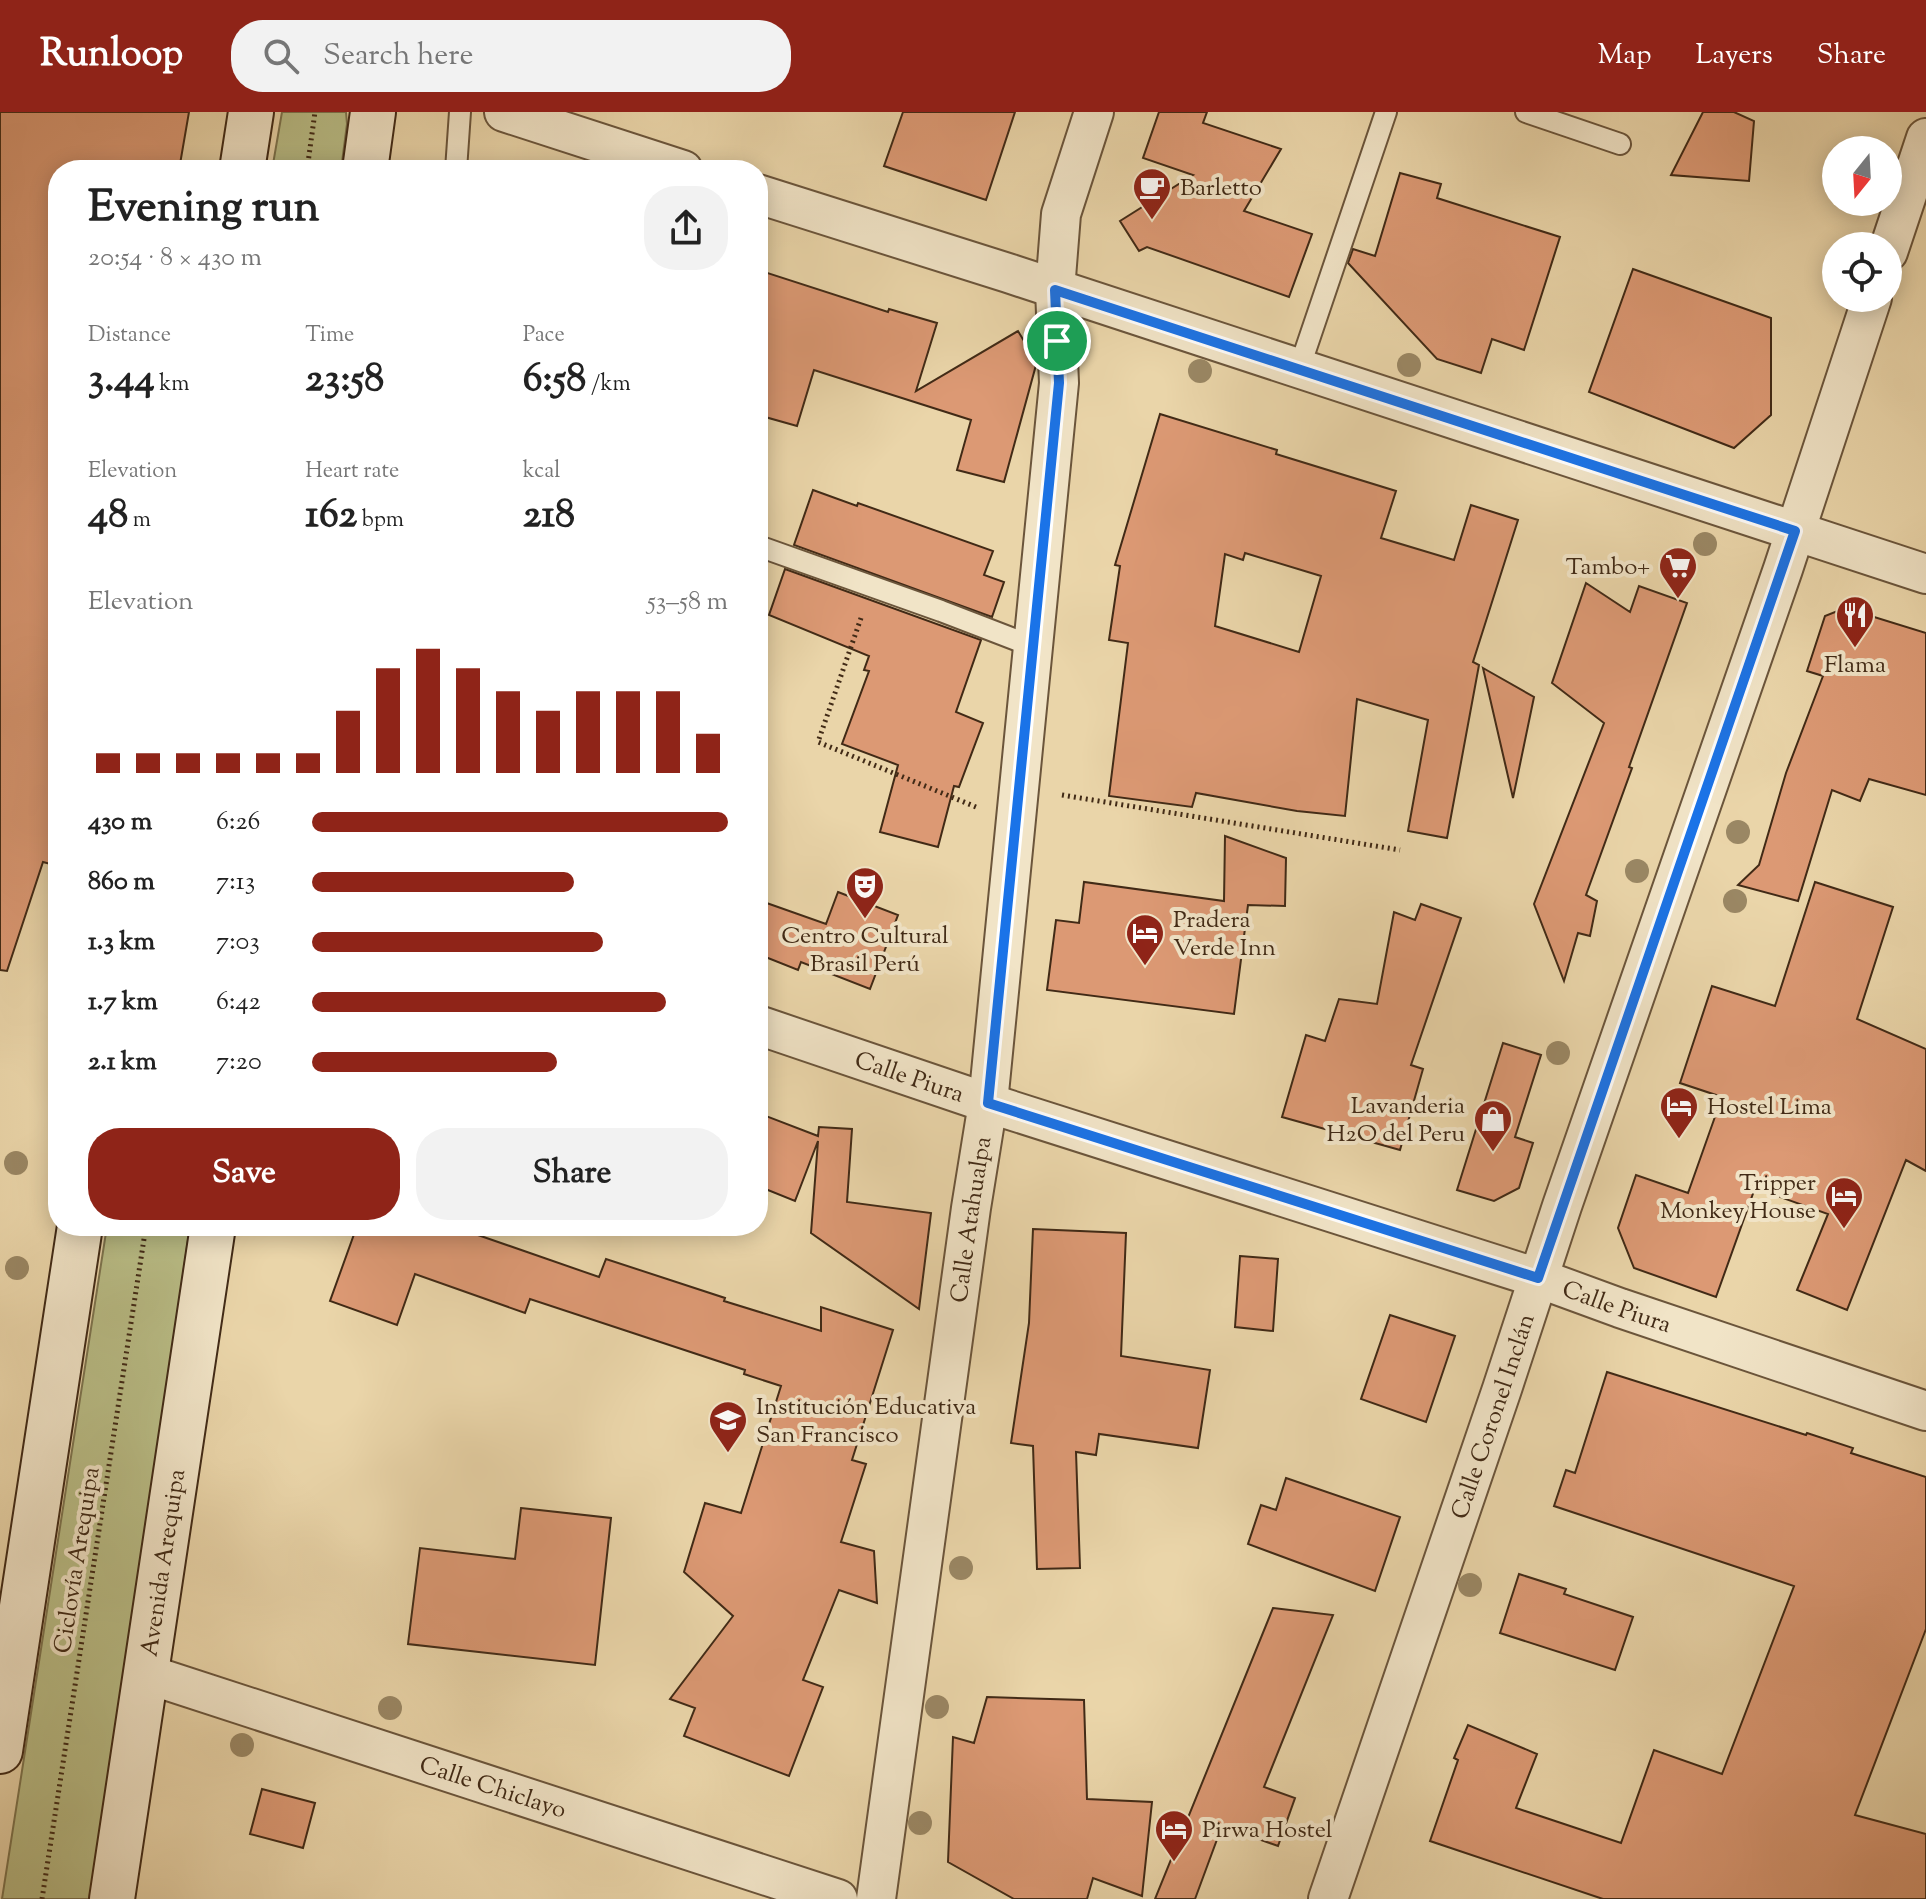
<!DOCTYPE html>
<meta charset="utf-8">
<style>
body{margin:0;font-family:"Sorts Mill Goudy",serif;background:#f2f2f2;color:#222;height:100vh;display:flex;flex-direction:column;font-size:30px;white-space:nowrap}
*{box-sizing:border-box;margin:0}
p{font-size:26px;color:#767676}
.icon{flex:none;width:44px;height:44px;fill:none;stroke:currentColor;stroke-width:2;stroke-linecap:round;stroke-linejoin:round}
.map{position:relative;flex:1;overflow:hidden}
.drawer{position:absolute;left:48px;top:48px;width:720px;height:1076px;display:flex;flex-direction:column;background:#fff;border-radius:32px;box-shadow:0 4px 20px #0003}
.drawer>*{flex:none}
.needle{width:52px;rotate:198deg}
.controls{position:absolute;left:1822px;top:24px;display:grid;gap:16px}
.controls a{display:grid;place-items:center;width:80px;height:80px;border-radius:50%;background:#fff;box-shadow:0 4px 20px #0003;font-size:40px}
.pin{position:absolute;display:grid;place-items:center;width:68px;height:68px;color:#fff;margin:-34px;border:4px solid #fff;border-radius:50%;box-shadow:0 2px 8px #0007}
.round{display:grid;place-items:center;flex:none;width:84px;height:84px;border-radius:32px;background:#f2f2f2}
.headline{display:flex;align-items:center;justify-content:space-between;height:136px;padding:0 40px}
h1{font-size:44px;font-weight:700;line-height:60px}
.stats{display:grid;grid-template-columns:repeat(3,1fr);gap:12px;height:136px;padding:8px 40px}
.stats div{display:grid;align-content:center}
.stats b{font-size:40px;font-weight:700}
.stats small{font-size:22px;font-weight:400}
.stats p{font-size:22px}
.chart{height:224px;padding:16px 40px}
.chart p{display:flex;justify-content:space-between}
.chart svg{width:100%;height:144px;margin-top:8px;stroke:#8f2418;stroke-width:6}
.primary-button{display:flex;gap:16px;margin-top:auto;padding:16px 40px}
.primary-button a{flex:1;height:92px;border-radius:32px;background:#8f2418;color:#fff;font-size:32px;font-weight:700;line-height:92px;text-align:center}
.primary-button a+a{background:#f2f2f2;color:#222}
ul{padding:0 40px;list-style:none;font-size:26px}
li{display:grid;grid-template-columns:128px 96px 1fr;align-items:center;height:60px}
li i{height:20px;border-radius:10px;background:#8f2418}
header{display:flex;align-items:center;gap:48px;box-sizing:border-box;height:112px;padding:0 40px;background:#8f2418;color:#fff}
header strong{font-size:38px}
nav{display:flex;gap:44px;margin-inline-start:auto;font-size:28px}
.search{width:560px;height:72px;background:#f2f2f2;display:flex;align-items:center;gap:20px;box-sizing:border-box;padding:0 28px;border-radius:32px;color:#767676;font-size:30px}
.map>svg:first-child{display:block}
</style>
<header>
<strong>Runloop</strong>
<div class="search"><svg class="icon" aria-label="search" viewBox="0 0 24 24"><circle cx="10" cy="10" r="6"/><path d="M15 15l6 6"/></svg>Search here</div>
<nav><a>Map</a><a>Layers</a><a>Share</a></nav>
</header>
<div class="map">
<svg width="1926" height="1787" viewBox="0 0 1926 1787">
<rect width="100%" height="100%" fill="#ead5a9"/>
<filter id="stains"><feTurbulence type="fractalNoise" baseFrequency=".0025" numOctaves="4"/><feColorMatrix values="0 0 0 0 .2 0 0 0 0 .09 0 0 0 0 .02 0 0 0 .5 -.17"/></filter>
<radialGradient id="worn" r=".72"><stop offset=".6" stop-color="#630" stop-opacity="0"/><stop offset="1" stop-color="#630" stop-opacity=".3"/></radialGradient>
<!-- green -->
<path fill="#b9bd86" stroke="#7d744e" stroke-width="2" d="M282 0H346L347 12 341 58H272Z
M107 1114H190L93 1787H2Z"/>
<!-- building -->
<path fill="#dc9974" stroke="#412a16" stroke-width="2" fill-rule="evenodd" d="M0 0H189L179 58H58V754L43 750 7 859 0 858Z
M903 0H1015L986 88 884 54Z
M1159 0H1207L1203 11 1281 37 1244 99 1312 122 1289 185 1147 135 1139 139 1120 109 1193 63 1143 46Z
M1703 0H1734L1754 9 1749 69 1671 63Z
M1400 61 1441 72 1437 86 1560 125 1524 238 1492 227 1481 261 1437 247 1348 151 1353 137 1375 144Z
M1633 157 1771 206V303L1734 336 1589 280Z
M758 158 888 200 889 197 937 211 916 279 1018 219 1036 249V253L1004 370 957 358 971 308 814 258 797 314 758 303Z
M1160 302 1277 338 1276 342 1396 379 1381 426 1454 448 1471 393 1518 408 1473 550 1479 553 1447 726 1408 719 1428 608 1357 587 1345 704 1297 699 1196 681 1192 695 1109 684 1128 531 1109 528 1120 454 1115 453ZM1245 441 1321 464 1299 540 1215 514 1225 442 1243 448Z
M813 378 857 394 858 391 993 439 984 463 1004 470 992 505 794 433Z
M785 457 981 528 956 600 983 611 959 675 954 674 938 735 880 720 898 653 842 632 869 559 864 558 869 544 769 503Z
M1586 471 1630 500 1639 474 1687 491 1629 655 1632 656 1586 783 1597 789 1590 824 1578 821 1564 869 1534 792 1604 611 1552 571Z
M1845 496 1926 521V683L1869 667 1860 689 1832 678 1798 789 1738 773 1759 753 1786 661 1823 564 1807 559 1825 504Z
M1483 556 1534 585 1513 686Z
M1225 724 1286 746 1285 794 1248 793 1234 902 1047 878 1056 808 1079 811 1084 770 1224 789Z
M1815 770 1893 795 1857 907 1926 937V1059L1906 1048 1847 1198 1797 1178 1828 1102 1755 1076 1716 1185 1634 1156 1618 1116 1636 1063 1688 1081 1722 985 1680 971 1712 874 1775 894Z
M838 780 898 803 870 877 801 850 798 858 758 842V788L826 812Z
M1421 792 1461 806 1411 953 1423 957 1400 1038 1282 1005 1306 923 1325 929 1339 887 1377 892 1394 800 1415 808Z
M1503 931 1541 943 1515 1025 1533 1031 1519 1076 1494 1089 1457 1078Z
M758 1001 818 1024 819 1015 852 1017 847 1090 931 1101 919 1197 811 1121 818 1029 795 1089 758 1074Z
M357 1114H452L599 1165 606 1147 725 1186 724 1189 821 1219V1195L893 1218 852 1348 866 1352 841 1430 874 1439 877 1491 839 1478 803 1568 823 1575 789 1664 684 1624 695 1596 670 1587 733 1504 684 1460 705 1391 741 1401 781 1274 744 1262 745 1258 530 1187 525 1201 415 1162 397 1213 330 1189Z
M1033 1117 1126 1121 1121 1244 1210 1258 1198 1336 1099 1322 1096 1343 1076 1340 1080 1456 1037 1457 1033 1334 1011 1331 1029 1211Z
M1240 1144 1278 1147 1273 1219 1235 1215Z
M1390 1203 1455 1224 1426 1310 1361 1287Z
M1607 1260 1806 1323 1807 1321 1853 1336 1851 1341 1926 1365V1517L1855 1703 1926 1722V1787H1603L1430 1729 1458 1648 1454 1646 1468 1613 1537 1642 1516 1696 1621 1731 1654 1638 1722 1662 1794 1474 1554 1394 1566 1358 1575 1361Z
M1286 1366 1400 1405 1375 1479 1248 1432 1261 1393 1276 1398Z
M521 1396 611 1406 595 1553 408 1532 420 1436 515 1447Z
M1519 1462 1566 1477 1564 1482 1633 1505 1615 1558 1500 1521Z
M1273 1496 1333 1503 1264 1675 1295 1686 1278 1734 1222 1714 1195 1787H1155Z
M987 1585 1084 1588 1087 1687 1152 1690 1142 1784 1093 1766 1087 1787H1014L948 1750 953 1625 974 1631Z
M262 1677 315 1691 303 1736 250 1722Z"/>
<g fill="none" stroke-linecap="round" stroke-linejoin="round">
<!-- service casing -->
<g stroke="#6b553b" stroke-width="24">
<path id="service" d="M1526 0 1620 32
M456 58 460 0
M1299 257 1386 0
M761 435 941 499 1032 534"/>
</g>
<!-- minor casing -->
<g stroke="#6b553b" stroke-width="42">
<g id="minor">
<path d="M504 0 683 58"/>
<path d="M758 82 1008 161 1926 462"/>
<path d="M1888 140 1926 26"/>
<path id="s1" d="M758 913 988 991 1538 1166 1620 1196 1926 1299"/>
<path id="s2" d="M147 1562 838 1787"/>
<path id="s3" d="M876 1787 971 1096 988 991 1059 271 1055 178 1061 102 1094 0"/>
<path id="s4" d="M1328 1787 1502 1277 1562 1094 1783 457 1872 186"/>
</g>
</g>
<!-- secondary casing -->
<g stroke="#412a16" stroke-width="48">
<g id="secondary">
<path d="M242 58 251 0"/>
<path d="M365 58 373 0"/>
<path d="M0 1639 80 1114"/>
<path id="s5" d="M112 1787 213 1114"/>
</g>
</g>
<!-- path -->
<path stroke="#412a16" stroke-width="5" stroke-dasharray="2 4" stroke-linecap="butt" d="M307 58 315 0
M861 506 818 630 976 695
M1062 683 1400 738
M42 1787 146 1114"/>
<!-- service -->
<use href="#service" stroke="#f1e4c7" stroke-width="20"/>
<!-- minor -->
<use href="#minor" stroke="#f1e4c7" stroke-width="38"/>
<!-- secondary -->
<use href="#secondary" stroke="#f1e4c7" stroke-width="44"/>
</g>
<!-- trees -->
<g fill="#9a8764">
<circle cx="1409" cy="253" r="12"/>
<circle cx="1200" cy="259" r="12"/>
<circle cx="1705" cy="432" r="12"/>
<circle cx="1738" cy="720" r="12"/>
<circle cx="1637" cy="759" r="12"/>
<circle cx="1735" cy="789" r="12"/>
<circle cx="1558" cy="941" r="12"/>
<circle cx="16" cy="1051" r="12"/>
<circle cx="17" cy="1156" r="12"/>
<circle cx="961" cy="1456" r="12"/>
<circle cx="1470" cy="1473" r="12"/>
<circle cx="937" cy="1595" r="12"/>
<circle cx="390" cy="1596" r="12"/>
<circle cx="242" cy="1633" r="12"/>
<circle cx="920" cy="1711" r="12"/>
</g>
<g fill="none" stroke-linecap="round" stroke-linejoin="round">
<!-- route casing -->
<g stroke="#fff" stroke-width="16">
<path id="route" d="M1055 178 1795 419 1538 1166 988 991 1059 271Z"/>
</g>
<!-- route -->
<use href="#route" stroke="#1a73e8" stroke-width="10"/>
</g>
<!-- icons -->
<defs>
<g id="cafe-pin" transform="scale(2)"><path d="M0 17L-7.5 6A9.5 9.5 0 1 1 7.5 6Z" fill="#8f2418" stroke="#f1e4c7"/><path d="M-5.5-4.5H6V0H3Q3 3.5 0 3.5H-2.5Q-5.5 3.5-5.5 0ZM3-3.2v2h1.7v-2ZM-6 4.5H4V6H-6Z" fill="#fff"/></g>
<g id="supermarket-pin" transform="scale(2)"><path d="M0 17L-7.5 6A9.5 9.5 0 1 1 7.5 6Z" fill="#8f2418" stroke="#f1e4c7"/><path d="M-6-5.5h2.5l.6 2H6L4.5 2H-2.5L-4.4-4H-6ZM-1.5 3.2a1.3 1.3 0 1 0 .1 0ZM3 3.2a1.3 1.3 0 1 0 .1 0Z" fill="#fff"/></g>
<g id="restaurant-pin" transform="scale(2)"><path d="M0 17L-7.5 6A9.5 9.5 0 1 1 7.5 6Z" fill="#8f2418" stroke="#f1e4c7"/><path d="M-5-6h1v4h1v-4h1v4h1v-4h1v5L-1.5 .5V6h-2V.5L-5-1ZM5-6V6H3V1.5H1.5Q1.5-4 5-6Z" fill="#fff"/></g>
<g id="theatre-pin" transform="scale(2)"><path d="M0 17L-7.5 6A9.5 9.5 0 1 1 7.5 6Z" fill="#8f2418" stroke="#f1e4c7"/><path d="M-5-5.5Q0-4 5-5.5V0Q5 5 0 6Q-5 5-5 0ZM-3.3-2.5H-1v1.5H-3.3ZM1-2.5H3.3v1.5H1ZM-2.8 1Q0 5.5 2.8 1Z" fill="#fff"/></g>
<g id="hotel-pin" transform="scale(2)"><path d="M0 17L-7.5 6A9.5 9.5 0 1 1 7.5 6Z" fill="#8f2418" stroke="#f1e4c7"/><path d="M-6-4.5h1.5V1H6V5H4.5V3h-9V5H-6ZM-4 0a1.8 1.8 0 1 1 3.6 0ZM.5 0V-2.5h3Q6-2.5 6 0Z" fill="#fff"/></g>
<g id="shop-pin" transform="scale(2)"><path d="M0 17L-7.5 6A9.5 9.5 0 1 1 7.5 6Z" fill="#8f2418" stroke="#f1e4c7"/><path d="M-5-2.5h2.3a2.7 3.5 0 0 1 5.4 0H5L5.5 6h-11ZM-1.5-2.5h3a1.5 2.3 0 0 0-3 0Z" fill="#fff"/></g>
<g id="school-pin" transform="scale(2)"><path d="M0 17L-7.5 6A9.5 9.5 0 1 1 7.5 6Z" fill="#8f2418" stroke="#f1e4c7"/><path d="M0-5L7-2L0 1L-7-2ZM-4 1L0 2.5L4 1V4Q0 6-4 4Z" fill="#fff"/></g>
</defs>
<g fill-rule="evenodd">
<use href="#cafe-pin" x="1152" y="75"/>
<use href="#supermarket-pin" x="1678" y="454"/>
<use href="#restaurant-pin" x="1855" y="503"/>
<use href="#theatre-pin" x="865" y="774"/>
<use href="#hotel-pin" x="1145" y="821"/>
<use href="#hotel-pin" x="1679" y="994"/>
<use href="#shop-pin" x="1493" y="1007"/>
<use href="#hotel-pin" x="1844" y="1084"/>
<use href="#school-pin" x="728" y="1308"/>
<use href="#hotel-pin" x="1174" y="1717"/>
</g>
<g text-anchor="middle" stroke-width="8" stroke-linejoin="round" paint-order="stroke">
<!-- poi labels -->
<g font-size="24" fill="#412a16" stroke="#f1e4c7" text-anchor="start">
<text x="1180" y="83">Barletto</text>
<text x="1650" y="462" text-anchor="end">Tambo+</text>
<text x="1855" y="560" text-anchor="middle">Flama</text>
<text x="1173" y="815">Pradera<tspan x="1173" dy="28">Verde Inn</tspan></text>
<text x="865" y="831" text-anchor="middle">Centro Cultural<tspan x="865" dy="28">Brasil Perú</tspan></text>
<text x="1465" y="1001" text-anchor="end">Lavanderia<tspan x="1465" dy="28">H2O del Peru</tspan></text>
<text x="1707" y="1002">Hostel Lima</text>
<text x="1816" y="1078" text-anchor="end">Tripper<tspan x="1816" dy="28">Monkey House</tspan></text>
<text x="756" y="1302">Institución Educativa<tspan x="756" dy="28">San Francisco</tspan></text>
<text x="1202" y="1725">Pirwa Hostel</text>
</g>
<!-- street labels -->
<g font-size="24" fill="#412a16" stroke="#f1e4c7">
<text dy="8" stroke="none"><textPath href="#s1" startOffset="160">Calle Piura</textPath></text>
<text dy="8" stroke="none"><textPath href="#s3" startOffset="686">Calle Atahualpa</textPath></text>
<text dy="8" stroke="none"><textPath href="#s1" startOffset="904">Calle Piura</textPath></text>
<text dy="8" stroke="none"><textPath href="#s4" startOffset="510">Calle Coronel Inclán</textPath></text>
<text transform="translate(76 1448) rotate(-81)" y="8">Ciclovía Arequipa</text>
<text dy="8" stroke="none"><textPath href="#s5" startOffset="340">Avenida Arequipa</textPath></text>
<text dy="8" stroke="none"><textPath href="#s2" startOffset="364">Calle Chiclayo</textPath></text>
</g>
</g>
<rect width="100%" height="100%" filter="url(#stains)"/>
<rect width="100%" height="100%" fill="url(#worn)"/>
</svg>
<div class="controls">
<a><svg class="needle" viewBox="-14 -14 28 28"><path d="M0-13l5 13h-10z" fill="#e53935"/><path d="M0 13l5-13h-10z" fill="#767676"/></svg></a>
<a><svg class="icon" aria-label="locate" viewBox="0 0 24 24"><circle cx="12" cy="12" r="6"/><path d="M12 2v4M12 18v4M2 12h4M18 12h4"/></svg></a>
</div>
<div class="pin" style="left:1057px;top:229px;background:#1e9e55"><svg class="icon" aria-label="arrive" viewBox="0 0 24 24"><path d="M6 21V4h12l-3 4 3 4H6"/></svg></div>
<section class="drawer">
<div class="headline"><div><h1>Evening run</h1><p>20:54 · 8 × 430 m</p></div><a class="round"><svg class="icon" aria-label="share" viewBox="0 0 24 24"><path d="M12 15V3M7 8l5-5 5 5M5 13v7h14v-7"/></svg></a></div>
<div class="stats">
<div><p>Distance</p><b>3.44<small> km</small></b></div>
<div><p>Time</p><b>23:58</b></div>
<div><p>Pace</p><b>6:58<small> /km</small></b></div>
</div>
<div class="stats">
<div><p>Elevation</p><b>48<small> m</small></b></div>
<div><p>Heart rate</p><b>162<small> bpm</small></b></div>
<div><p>kcal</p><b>218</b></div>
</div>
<div class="chart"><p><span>Elevation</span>53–58 m</p>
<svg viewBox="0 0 160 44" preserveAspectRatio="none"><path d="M5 44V38M15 44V38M25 44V38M35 44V38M45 44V38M55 44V38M65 44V25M75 44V12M85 44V6M95 44V12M105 44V19M115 44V25M125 44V19M135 44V19M145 44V19M155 44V32"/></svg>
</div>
<ul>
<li><b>430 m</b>6:26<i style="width:100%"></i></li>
<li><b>860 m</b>7:13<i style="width:63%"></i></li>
<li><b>1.3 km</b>7:03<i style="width:70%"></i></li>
<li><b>1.7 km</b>6:42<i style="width:85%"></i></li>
<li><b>2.1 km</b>7:20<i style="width:59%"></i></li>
</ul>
<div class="primary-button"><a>Save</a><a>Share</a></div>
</section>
</div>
